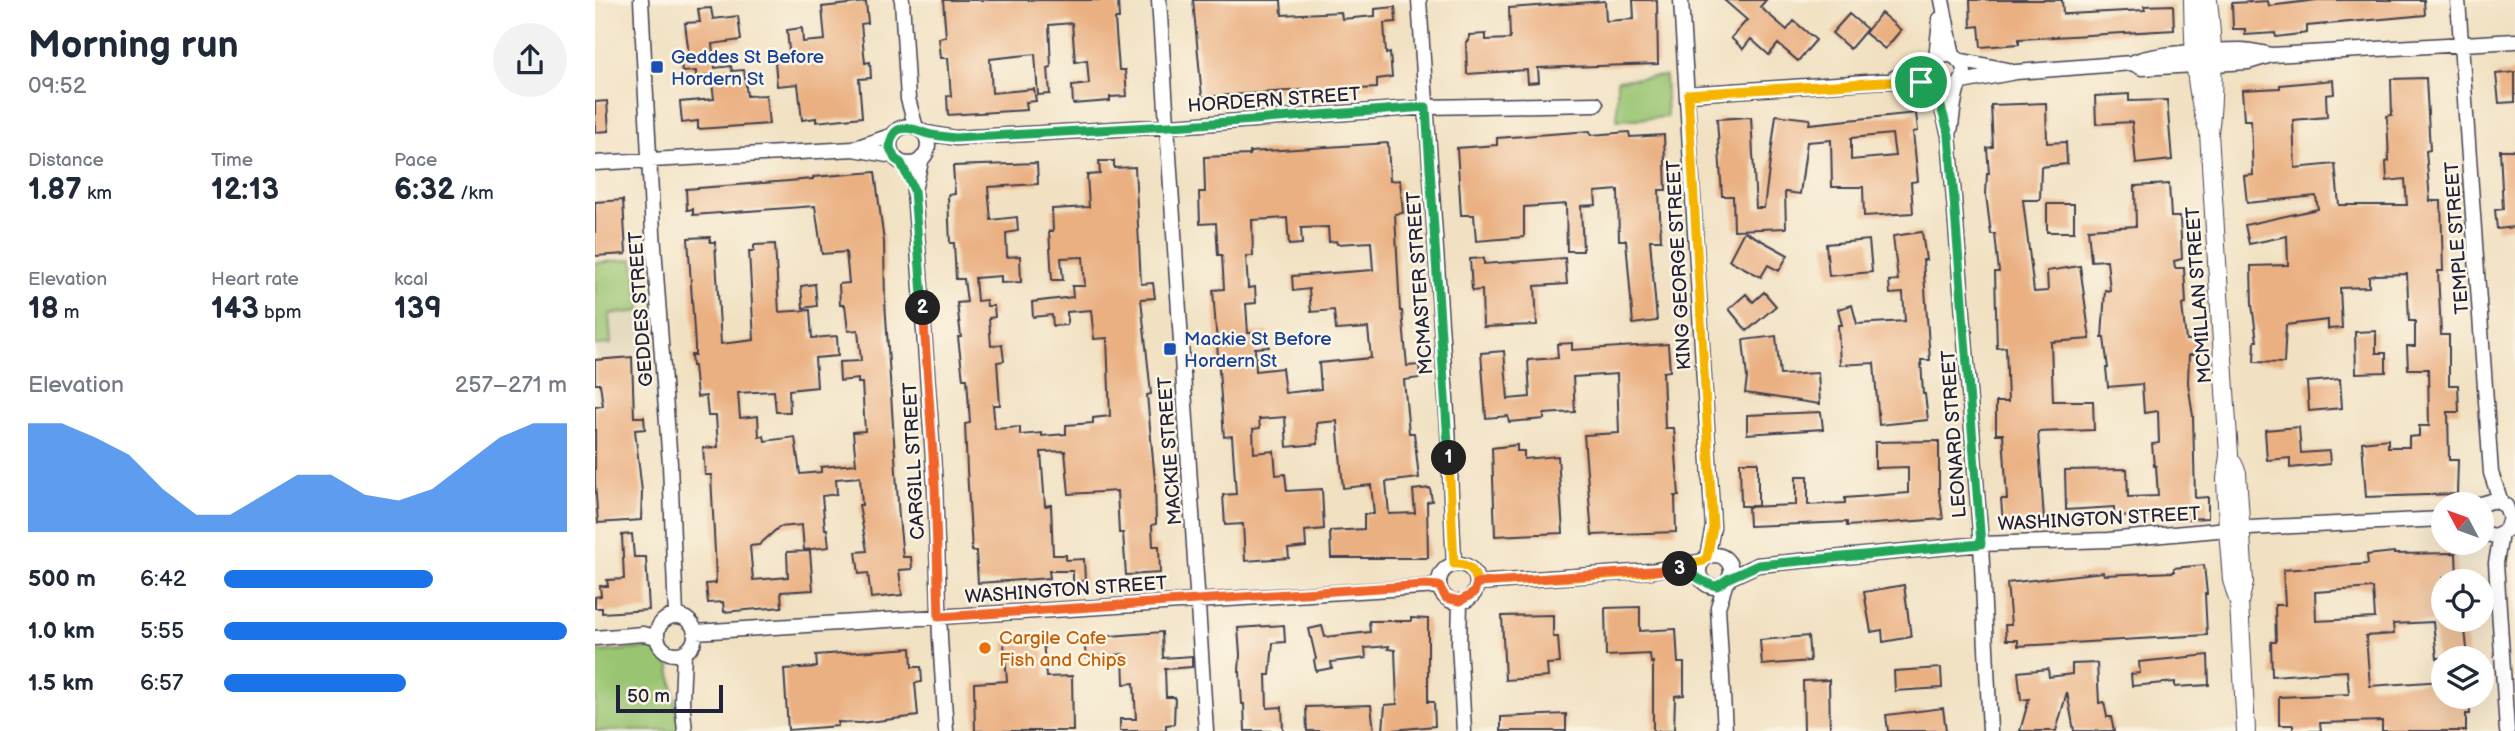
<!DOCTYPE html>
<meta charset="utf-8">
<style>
body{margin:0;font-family:"Balsamiq Sans",sans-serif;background:#f2f2f3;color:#1f2937;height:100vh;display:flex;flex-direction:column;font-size:26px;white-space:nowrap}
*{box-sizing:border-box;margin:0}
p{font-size:23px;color:#747a83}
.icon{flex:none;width:38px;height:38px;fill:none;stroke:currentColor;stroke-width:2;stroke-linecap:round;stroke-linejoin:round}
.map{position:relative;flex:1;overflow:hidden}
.side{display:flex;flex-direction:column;background:#fff;width:595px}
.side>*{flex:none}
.needle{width:46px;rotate:311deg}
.fabs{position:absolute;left:1836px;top:492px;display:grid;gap:14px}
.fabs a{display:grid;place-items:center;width:63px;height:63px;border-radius:50%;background:#fff;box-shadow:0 7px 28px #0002;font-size:35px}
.scale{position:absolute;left:21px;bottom:18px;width:107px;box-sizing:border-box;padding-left:7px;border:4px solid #22223b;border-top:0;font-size:19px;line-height:24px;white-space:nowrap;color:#22223b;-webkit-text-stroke:5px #fcf5e5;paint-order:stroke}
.pin{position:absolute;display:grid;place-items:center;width:60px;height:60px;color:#fff;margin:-30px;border:4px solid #fff;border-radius:50%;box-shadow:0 2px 7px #0007}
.km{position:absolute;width:35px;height:35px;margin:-18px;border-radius:50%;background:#222;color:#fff;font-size:19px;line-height:35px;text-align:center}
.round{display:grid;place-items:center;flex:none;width:74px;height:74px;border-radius:37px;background:#f2f2f3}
.overview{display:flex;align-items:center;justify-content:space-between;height:119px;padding:0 28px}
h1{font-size:38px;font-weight:700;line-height:52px}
.stats{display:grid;grid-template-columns:repeat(3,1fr);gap:10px;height:119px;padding:7px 28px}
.stats div{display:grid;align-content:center}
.stats b{font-size:30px;font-weight:700}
.stats small{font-size:19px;font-weight:400}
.stats p{font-size:19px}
.chart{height:196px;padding:14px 28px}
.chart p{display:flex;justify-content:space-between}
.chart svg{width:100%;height:126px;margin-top:7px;fill:#1a73e8;opacity:.7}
ul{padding:0 28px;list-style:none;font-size:23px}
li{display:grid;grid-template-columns:112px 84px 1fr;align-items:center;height:52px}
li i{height:18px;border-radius:9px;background:#1a73e8}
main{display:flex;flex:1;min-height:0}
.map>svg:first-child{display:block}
</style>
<main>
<section class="side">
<div class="overview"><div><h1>Morning run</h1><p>09:52</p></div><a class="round"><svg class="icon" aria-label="share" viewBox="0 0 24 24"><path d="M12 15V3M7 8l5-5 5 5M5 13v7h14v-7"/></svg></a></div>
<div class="stats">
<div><p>Distance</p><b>1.87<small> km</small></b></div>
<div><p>Time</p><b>12:13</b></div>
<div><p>Pace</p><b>6:32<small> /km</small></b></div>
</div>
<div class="stats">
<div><p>Elevation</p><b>18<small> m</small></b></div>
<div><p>Heart rate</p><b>143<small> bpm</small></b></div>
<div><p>kcal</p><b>139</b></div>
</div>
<div class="chart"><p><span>Elevation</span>257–271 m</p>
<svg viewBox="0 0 160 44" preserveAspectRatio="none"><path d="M0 44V6L10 6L20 11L30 17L40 29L50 38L60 38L70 31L80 24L90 24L100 31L110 33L120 29L130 20L140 11L150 6L160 6V44z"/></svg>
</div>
<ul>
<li><b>500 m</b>6:42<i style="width:61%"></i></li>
<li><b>1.0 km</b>5:55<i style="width:100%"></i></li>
<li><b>1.5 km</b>6:57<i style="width:53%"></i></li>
</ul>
</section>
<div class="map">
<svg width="1920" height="731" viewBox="0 0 1920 731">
<rect width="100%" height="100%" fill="#fcf5e5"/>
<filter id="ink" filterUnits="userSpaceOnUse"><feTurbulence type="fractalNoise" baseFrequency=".0143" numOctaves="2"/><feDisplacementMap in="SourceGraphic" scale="14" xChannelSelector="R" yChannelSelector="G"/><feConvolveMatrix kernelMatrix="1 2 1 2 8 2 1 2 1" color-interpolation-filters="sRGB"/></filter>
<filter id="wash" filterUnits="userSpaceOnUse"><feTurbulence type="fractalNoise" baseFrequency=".00686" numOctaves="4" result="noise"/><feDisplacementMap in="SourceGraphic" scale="28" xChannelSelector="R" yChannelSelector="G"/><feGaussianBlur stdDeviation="1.57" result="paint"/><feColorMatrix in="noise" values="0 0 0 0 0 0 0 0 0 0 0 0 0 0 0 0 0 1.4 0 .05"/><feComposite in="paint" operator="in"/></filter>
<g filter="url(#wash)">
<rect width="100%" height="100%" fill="#f1e1c2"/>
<!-- built -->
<path fill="#ddd3b5" d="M38 259 47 311 50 355 0 359V263Z"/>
<!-- green -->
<path fill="#99c471" stroke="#5e7356" stroke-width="2" d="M1070 76 1072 117 1022 120V80Z
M38 259 47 311 14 314 16 344 0 345V263Z
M57 648 66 652 75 666 84 731H0V652Z"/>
<g id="blocks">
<!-- building -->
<path fill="#eab082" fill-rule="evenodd" d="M348 0H523L524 19H520L524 70H530L532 96 515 97V101L478 104 477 86 494 84 492 60 480 62 477 23 454 25 456 67 453 68 455 94 443 95 440 54 395 59 397 93 439 89 441 101 431 102 432 110 353 115 352 96H356L353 58H346L344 38 351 37Z
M598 0H686L687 15 746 12 747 19 780 16V9L800 7 801 22 789 23 791 54 795 53 797 77 782 79V88L707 92V90L607 97Z
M1038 0H1062L1063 64 943 68 944 82 933 83 932 70 872 74 871 42 874 41V35L891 34V40L915 39 914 8 1010 1 1011 21 1039 19Z
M1129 0H1171L1165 7 1192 30 1199 21 1221 40 1203 61 1183 44 1174 55 1156 39 1148 49 1136 38 1152 20Z
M1375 0H1467L1468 14H1473L1550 10 1549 6 1578 5 1579 30 1424 39V44L1386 47 1384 26 1376 27Z
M1722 0H1829L1830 15 1712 26V33L1681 37 1680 33 1650 35V29H1638L1637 3 1673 1 1674 6Z
M271 2 273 23 266 24 270 63 275 62 276 78 264 79 267 117 221 122V118L207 120 203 84 182 86 180 61 195 60 192 30 207 28 208 42 230 40 227 7Z
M116 8 118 19 143 16 146 40 117 44 120 68 136 66 137 71 149 70 152 96 171 95 174 124 103 129V121L87 123 85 102 119 99 116 75 101 77V71L87 72 85 56 94 55 90 23 105 22 103 9Z
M1286 13 1306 30 1290 49 1270 33Z
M1254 14 1272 29 1255 49 1237 33Z
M1920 72V102L1904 103 1901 74Z
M1831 78 1835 150 1831 151 1835 201H1846L1848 271H1843L1846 335H1854V385H1863L1864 412H1853L1854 460H1863L1862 494 1771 497 1767 442 1793 439V447H1814V437L1824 436V426H1834L1833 369H1813L1812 346H1820V321H1814L1812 274 1781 275 1774 277V287L1745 288 1747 328 1733 329V320L1691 325 1689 363 1659 362 1660 341H1662L1657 305 1656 266 1693 265 1692 236 1654 244 1650 225 1723 209 1721 196 1652 203 1649 176 1658 175 1656 120H1649L1647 90 1685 88V85L1738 80 1739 94 1731 95 1732 117 1698 120 1700 168 1740 164 1744 205H1812L1810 179 1792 181 1791 162 1794 161 1792 116 1797 115 1796 79Z
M1534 94V101L1572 100 1577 160 1541 164 1537 122 1501 124 1500 96Z
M12 101 14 131 0 132V102Z
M1451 103 1452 143 1471 142 1472 164 1446 167 1445 200H1428L1439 292 1453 291 1452 271 1485 266 1495 339 1456 342 1458 401H1498L1499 430 1443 432 1449 520 1408 523 1406 499H1412L1408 434H1401V402H1413L1411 347 1402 348 1400 272H1404L1400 234H1396L1391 195 1392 173H1394L1392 148 1398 147 1396 105Z
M1321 113 1323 131 1318 132 1323 181 1316 182 1318 213 1269 216 1268 187H1237L1236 140 1212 142 1205 194 1190 192 1191 228 1139 230 1138 196H1127L1122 119 1156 117 1161 208H1169L1181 115 1215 119 1214 124ZM1297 134 1300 156 1256 160V138Z
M995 131 996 135 1034 132 1035 137 1069 135 1071 190H1064L1066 240H1055L1062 321 1038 324 1031 240H1024L1023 190 1000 192 1001 205 986 206 988 251H972L971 204 929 207V237L881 241 879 215H866L862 148 902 145V138Z
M793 143 795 181 805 180 808 213 800 214 805 311H807L812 366 824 365 825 378 809 380 814 433H819L824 478 791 482 794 514 820 513 818 490 835 488 837 501 832 502 833 558H736L735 531 769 529V514H779L776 485 748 488 742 421 722 423 723 444 692 447 690 417 664 419 665 428 658 429 659 453 679 451 681 475 690 474 692 491 727 489 729 529 710 531 711 547 693 549 694 558 650 561 648 524 630 525 628 495 641 494 637 436 629 437 618 290 629 289 627 255H623L621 223 605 224 604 192H610L609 157 655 155V152ZM692 218 694 245 707 244 706 228 733 227 734 242 741 241 742 244 776 242 778 270 697 276 698 291 714 289 716 312 739 310 741 330 773 328 776 358 724 363 726 389 690 393 687 368 661 371 660 348 674 347 673 332 653 333 651 304 661 303 660 287 653 288 651 256H658L657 220Z
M1905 150H1920V227L1902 229 1900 210 1908 209Z
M504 161H519V168L540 167 546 284 558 283 560 298 546 299 556 394 552 395 560 481 561 524 557 525 558 546H564L565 573 531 575 528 533H524L522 491 474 494 470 451 446 452 450 506 456 505 458 555H471V560L489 559 490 581 478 582V571H454L455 578 383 583 381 551H377L372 470 370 424 375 423 372 379H368L363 337H366L362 303 372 302 369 279H361L359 243H355L354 222 353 195 360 194 358 166 442 163 443 184 393 187 396 220 422 217 423 231 411 233 412 257 425 256 426 282 406 283V276L380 278 382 301 391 300 392 306H399L400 317 394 318 396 346 407 345 409 361 402 362 405 405H398L400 429 425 427V435L447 433V436L471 434V425L498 423V418L515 416 512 338 499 339 496 310 472 312V325L458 326 457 315 438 317 437 302 478 297 477 286H490L488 257 466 258 468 280H457L454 231H458L457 209 494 207 492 175 505 174Z
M280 172 289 242 290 301 304 518 308 557H316L317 569 304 570 307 595 276 598 273 573 264 574 261 552 272 551 264 505H267L265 477 241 479 242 494 227 496 230 529H232L234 547 209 550 207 525 184 527 164 545 155 546 158 580 193 577 192 552 215 551 218 590 186 592 187 607 129 612 128 602 113 603 111 584 121 583 120 552 116 475H110L108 448 123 447 121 416H113L111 396 102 397 99 366H97L96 355H100V346L93 238 115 237V242H120L126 344 159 340 154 251H159V245L180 244 184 312 215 310 217 338 242 336 243 356 220 358 222 387 194 390 195 412H181L179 391 143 393 145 418 163 416 164 437 169 436 170 441 200 437 205 474 226 472V467L261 464 258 432 270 431 267 383H263V379L245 381 244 362 266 361 263 330 253 331 250 305H245L244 284 254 283 251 252 227 254 220 206 98 215V209L92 210 91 189 218 179V177Z
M1574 184 1576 217H1585L1587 259 1579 261 1580 268H1589L1591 304 1587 305 1591 340H1601V355H1594L1593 383 1598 416 1600 498 1613 497V518L1567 520V515L1519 517V507L1471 510 1470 470 1532 469 1533 497 1563 496 1561 466H1559L1557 444 1564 443 1563 411 1549 413 1547 384 1513 387 1511 368H1513L1509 338H1507L1510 290 1515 291 1512 260 1496 261 1493 229 1541 226 1540 186Z
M28 200 31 254 0 256V202Z
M1452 204H1479V232H1452Z
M1149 231 1193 255 1184 271 1173 265 1166 277 1134 260Z
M1327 232 1331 260H1328L1335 360H1326L1328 394H1330L1333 420 1284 425 1279 363 1245 365 1243 325H1247L1243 309 1257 305 1262 324 1310 321 1308 293 1295 294 1294 281 1303 280 1298 236Z
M1274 240 1277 272 1234 276 1231 244Z
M889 258V264L970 258 972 284 940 286 942 325 888 327 887 290 877 291 875 259Z
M220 284 222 306 208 308 206 286Z
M1169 292 1181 306 1152 331 1134 309 1151 294 1158 302Z
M1781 331V353H1791V372L1761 373 1760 332Z
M1181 336 1185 375 1223 373 1225 404 1150 393 1152 378 1148 340Z
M977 343V350L1073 344 1075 371 1068 372 1070 428H1079L1084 496H1080L1081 532 997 535 989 435 1024 433 1022 374 978 377 980 412 949 414V419L914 422 913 416 891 418 886 353 909 351 913 399 935 397 933 360 963 358 962 344Z
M37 357 39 417H49L50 429 40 430 47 492 46 520 3 523 0 484V407L8 406 5 384H0V360Z
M1745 379 1747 408 1714 411 1712 382Z
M1226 412 1228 429 1152 434V415Z
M1704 427 1706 453 1734 451 1735 464 1695 468V458L1672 460 1670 430Z
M1344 441V491L1348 519 1252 526V522L1154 526 1153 507 1201 505V476H1213V505L1250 503V498L1313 493V467L1280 468V442Z
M922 445V451H929V459L963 456 968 533 900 536 897 448Z
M1145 462H1163V506H1146Z
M37 534 39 557H51L54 610 7 613V608H0V597L6 596 5 586H13L12 580 29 579 27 535Z
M1799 552V554L1861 553 1862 578H1848V620H1869L1873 658H1842L1838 622 1798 624 1799 634 1771 636 1775 686 1848 681V696H1874L1875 714H1871V731H1787V721L1725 723 1726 731H1698V725H1684V697L1754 694 1752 671 1677 676 1676 642H1681L1680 605H1690L1688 570 1773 564 1772 555ZM1778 588 1780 618 1721 621 1720 592Z
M1609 565 1612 594H1610L1612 635 1423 646V640H1411L1410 625H1416L1412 583 1508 572 1509 575 1579 572V568Z
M1309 585 1316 637 1288 642 1287 630 1276 632 1269 592Z
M1045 607V631L1081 629 1083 663H1089V695L1080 696 1079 731H1058V662L1056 663 1055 654 1011 656 1010 608Z
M958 615V637H963L965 663 952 664 953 677 910 680 907 616Z
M816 618 833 619V702H839L840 726 788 731 790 705 802 704 800 650 793 649 794 646 770 648 771 658 736 662 737 668 721 671 719 660 721 659 714 629 727 626 730 637 775 632 774 621H816Z
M689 625 690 642 678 643 675 675H671L672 708 687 707 688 731H650L649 704H647L645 672H644L645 654 643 628Z
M567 632 568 658 597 656V667L570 669 571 697H580L579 724 571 725V731H525V719H541L539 683 529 684 528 654 491 658 489 638Z
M1213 636 1215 661 1167 665 1165 640Z
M448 639 451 677 477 676 478 731H380L379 683 412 681 409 642Z
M316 648 317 667H326L327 682 320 683 323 716 265 723 243 722V726L193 730 189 669 222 667 221 655Z
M1613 655 1614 685 1580 687V682L1537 686 1536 674 1545 673 1544 662Z
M1502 663 1504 703 1509 702 1512 717H1516L1519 731H1479L1472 692 1461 731H1425L1434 699 1426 700 1423 672 1453 669 1454 677 1477 674V664Z
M1346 668 1347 688 1300 691 1299 671Z
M1234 680 1235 731H1209L1208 681Z
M776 705 779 731H712L711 707Z
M1348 708 1351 731H1293L1291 715Z
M971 714V731H906V717Z"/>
</g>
</g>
<g filter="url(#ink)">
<use href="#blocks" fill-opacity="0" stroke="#413f4f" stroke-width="2"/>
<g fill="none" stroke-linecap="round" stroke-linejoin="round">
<!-- minor casing -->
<g stroke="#413f4f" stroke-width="17">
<path id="minor" d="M46 0 58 233 75 464 81 616
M307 0 313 99 321 128
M564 0 611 731
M824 0 853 428 859 564
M1086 0 1118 527 1112 557
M1347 0 1358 56
M1863 0 1896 473 1906 502
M1341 59 1345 19
M1363 60 1413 70
M1537 63 1547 68 1653 62 1673 56
M1299 78 1337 64
M1367 82 1421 72 1537 63C1555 53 1621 50 1645 50 1655 50 1667 53 1677 55L1920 41
M1341 86 1354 135 1386 544 1395 731
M1093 94 1287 81 1337 82
M295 145a19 19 0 1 1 38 0a19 19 0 1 1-38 0Z
M1355 131C1358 117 1358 100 1363 87 1365 82 1369 79 1369 73 1369 69 1368 65 1366 63 1347 37 1314 83 1352 91L1363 86
M327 132 360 138 592 125 831 107 1001 104
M260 148 298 135
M327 158 319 190 340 485 345 638 351 731
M0 163 259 149 298 156
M1886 504 1900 500 1911 506 1915 518 1911 530
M1886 533 1900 536 1913 529
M1906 534 1901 563 1912 731
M1104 571a16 16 0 1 1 32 0a16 16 0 1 1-32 0Z
M844 583a19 19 0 1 1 38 0a19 19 0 1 1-38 0Z
M1134 578 1162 565 1386 544 1513 540 1633 529 1848 519
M882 583 1056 571 1108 561
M865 602 864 643 869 731
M62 635a19 19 0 1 1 38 0a19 19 0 1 1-38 0Z
M100 632 844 586
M0 638 48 634 62 637
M89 652 87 701 90 731
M1130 731 1123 607 1131 582"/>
</g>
<!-- major casing -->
<g stroke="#413f4f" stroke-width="20">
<path id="major" d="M1598 0C1599 42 1599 86 1612 126
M1613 0C1618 45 1620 88 1614 133L1634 455 1631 479 1633 529 1637 580 1644 602 1651 731
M1638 464 1642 473 1649 582 1644 602"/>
</g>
<!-- minor -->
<use href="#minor" stroke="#fff" stroke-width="14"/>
<!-- major -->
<use href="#major" stroke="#fff" stroke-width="18"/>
</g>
</g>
<g fill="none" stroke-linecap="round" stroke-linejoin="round" filter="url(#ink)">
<!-- split-1 casing -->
<g stroke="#fff" stroke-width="14">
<path id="split-1" d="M854 458 859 564C872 563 880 569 882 583L1056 572 1108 561 1112 557 1118 527 1093 94 1287 82H1326"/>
</g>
<!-- split-2 casing -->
<g stroke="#fff" stroke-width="14">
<path id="split-2" d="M328 308 319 190 306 163 300 159 295 148C296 126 310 125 327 132 336 136 350 136 360 138L592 125 831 107 854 458"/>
</g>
<!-- split-3 casing -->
<g stroke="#fff" stroke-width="14">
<path id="split-3" d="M328 308 340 485 344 617 830 585 844 586 851 598 865 601 879 593 882 583 1085 569"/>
</g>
<!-- split-4 casing -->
<g stroke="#fff" stroke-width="14">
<path id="split-4" d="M1085 569C1099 573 1109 585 1122 586L1134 578 1163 565 1386 544 1354 135 1340 86 1337 82H1326"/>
</g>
<!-- split-1 -->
<use href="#split-1" stroke="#f5b400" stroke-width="9"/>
<!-- split-2 -->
<use href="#split-2" stroke="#22a559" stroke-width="9"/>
<!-- split-3 -->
<use href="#split-3" stroke="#f0652b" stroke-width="9"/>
<!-- split-4 -->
<use href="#split-4" stroke="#22a559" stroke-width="9"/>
</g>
<!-- markers -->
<g fill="#1a4fb4" stroke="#fcf5e5" stroke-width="2.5">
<rect x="55" y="60" width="14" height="14" rx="3.5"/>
<rect x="568" y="342" width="14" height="14" rx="3.5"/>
</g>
<circle fill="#e8710a" stroke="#fcf5e5" stroke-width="2.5" cx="390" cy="648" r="7"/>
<g text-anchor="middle" stroke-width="5" stroke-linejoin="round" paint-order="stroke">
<!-- transit labels -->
<g font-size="19" fill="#164399" stroke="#fcf5e5" text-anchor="start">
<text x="76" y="63">Geddes St Before<tspan x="76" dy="22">Hordern St</tspan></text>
<text x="589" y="345">Mackie St Before<tspan x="589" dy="22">Hordern St</tspan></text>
</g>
<!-- street labels -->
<g font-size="19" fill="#22223b" stroke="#fcf5e5">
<text transform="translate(679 99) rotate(-4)" y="7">HORDERN STREET</text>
<text transform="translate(1861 238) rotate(-94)" y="7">TEMPLE STREET</text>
<text transform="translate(1083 265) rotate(-93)" y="7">KING GEORGE STREET</text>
<text transform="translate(824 283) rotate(-94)" y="7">MCMASTER STREET</text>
<text transform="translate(1603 295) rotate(-94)" y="7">MCMILLAN STREET</text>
<text transform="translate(45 309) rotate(-94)" y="7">GEDDES STREET</text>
<text transform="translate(1358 434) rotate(-94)" y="7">LEONARD STREET</text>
<text transform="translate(574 451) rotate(-94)" y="7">MACKIE STREET</text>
<text transform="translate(318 461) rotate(-93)" y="7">CARGILL STREET</text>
<text transform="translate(1504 518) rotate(-3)" y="7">WASHINGTON STREET</text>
<text transform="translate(471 589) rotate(-4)" y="7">WASHINGTON STREET</text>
</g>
<!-- food labels -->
<g font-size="19" fill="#c56008" stroke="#fcf5e5" text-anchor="start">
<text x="404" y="644">Cargile Cafe<tspan x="404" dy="22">Fish and Chips</tspan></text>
</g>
</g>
</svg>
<div class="fabs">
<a><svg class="needle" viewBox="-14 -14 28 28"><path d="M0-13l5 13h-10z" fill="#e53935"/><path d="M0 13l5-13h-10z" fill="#747a83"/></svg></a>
<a><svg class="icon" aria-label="locate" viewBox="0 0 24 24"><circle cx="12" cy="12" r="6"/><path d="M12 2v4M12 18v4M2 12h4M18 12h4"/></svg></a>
<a><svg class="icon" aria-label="layers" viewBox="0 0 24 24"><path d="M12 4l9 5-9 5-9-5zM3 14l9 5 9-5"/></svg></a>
</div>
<div class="scale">50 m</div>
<div class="pin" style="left:1326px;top:82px;background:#1e9e55"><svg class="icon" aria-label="arrive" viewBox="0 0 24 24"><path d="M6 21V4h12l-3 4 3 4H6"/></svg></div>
<b class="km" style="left:854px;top:458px">1</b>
<b class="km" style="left:328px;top:308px">2</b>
<b class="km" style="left:1085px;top:569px">3</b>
</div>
</main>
